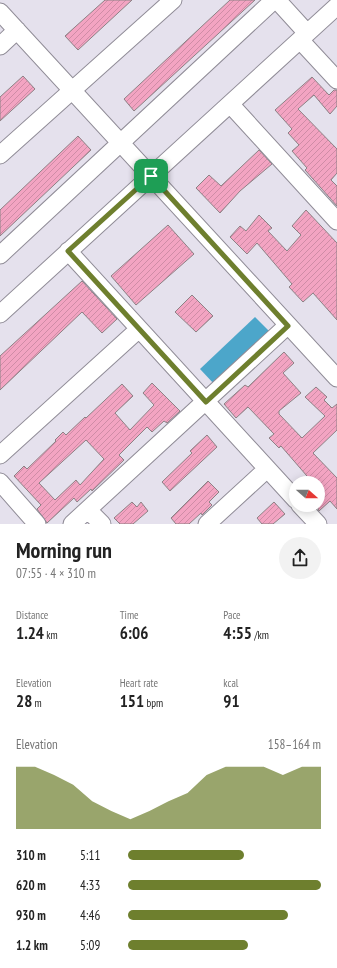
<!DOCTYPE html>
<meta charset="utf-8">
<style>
body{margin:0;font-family:"PT Sans Narrow",sans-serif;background:#f2f2f2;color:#222;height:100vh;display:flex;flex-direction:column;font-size:15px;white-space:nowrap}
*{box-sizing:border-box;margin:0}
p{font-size:13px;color:#767676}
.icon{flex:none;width:22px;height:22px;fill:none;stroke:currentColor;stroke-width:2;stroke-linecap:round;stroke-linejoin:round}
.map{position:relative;height:524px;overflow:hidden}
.sheet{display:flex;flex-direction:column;background:#fff;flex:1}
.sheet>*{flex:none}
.needle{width:26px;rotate:111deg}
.fabs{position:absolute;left:289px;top:476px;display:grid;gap:8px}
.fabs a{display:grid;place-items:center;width:36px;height:36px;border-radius:50%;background:#fff;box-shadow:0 2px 10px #0003;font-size:20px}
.pin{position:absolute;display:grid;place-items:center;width:34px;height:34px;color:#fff;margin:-17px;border-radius:8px;box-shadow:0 2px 6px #0006}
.round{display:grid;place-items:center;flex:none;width:42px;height:42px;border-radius:21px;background:#f2f2f2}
.summary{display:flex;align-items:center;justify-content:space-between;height:68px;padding:0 16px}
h1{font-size:22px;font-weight:600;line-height:30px}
.metrics{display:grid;grid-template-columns:repeat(3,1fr);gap:6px;height:68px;padding:4px 16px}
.metrics div{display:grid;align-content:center}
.metrics b{font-size:17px;font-weight:600}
.metrics small{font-size:11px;font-weight:400}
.metrics p{font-size:11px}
.chart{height:112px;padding:8px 16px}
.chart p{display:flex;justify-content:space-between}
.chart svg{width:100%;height:72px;margin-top:4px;fill:#6e7f2e;opacity:.7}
ul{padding:0 16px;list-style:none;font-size:13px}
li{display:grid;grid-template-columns:64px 48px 1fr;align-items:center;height:30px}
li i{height:10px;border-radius:5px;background:#6e7f2e}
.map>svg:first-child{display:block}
</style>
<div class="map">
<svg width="337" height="524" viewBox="0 0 337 524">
<defs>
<pattern id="building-hatch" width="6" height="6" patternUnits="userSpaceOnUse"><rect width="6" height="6" fill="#f3a4c2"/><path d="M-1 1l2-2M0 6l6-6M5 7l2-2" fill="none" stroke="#cf8ca6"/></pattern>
</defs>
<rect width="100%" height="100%" fill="#e5e1ed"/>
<!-- water -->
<path fill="#4ca6ca" d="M255 317 271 333 215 385 200 369Z"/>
<!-- building -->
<path fill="url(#building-hatch)" stroke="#8d8185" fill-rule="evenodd" d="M105 0H132L78 50 65 36Z
M230 0H255L134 111 124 99Z
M23 76 35 89 0 121V97Z
M312 77 329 95 334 90H337V106L330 114 314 95 298 109 337 149V173L331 180 337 186V206L305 170 307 168 292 151 299 145 288 133 292 129 275 110Z
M78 136 91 150 0 236V210Z
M259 150 272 164 240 191 220 213 196 188 209 175 221 186Z
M306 210 337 243V320L313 293 303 302 289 287 292 284 257 243 247 254 230 237 240 226 246 231 259 215 272 228 268 231 287 251 301 235 292 226Z
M168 225 194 254 136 305 111 276Z
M82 281 117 319 102 333 82 312 0 390V356Z
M192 295 213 316 196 332 175 312Z
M284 352 294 363 283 373 301 393 279 411V414L302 438 325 416 305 397 316 387 327 397 324 400 332 408 337 404V430L313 453 337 478V509L330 501 319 511 318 509V483H313L281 446 279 448 269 438 274 434 248 407 236 418 224 404 245 385 248 387Z
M152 383 180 411 167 423 164 421 152 432 147 427 119 455 124 460 92 491 91 489 77 502 74 498 47 523 37 509 41 505 14 476 24 466 27 469 56 441 55 440 63 432 66 435 85 417 86 418 122 384 133 396 115 413 130 430 154 405 143 393ZM86 440 104 459 80 485 76 480 55 500 39 483Z
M207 435 217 447 170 491 162 482 192 453 190 451Z
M208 481 219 492 209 502 212 505 202 515 201 513 189 524H176L171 518Z
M132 502 137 507 141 502 148 511 133 524H120L114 518Z
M274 502 285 514 273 524H262L257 518Z"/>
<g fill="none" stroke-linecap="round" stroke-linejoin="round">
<!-- minor casing -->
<g stroke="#908c97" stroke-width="19">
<path id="minor" d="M277 0 307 33
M0 12 337 378
M300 40 337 80
M0 46 17 30
M230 104 337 221
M0 155 173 0
M68 251 296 500
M0 255 274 0
M0 314 337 6
M0 455 139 329
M0 482 37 524
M300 505 318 524
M88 510 102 524
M72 524 288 325
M207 524 267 469"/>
</g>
<!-- minor -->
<use href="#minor" stroke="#fff" stroke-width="17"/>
</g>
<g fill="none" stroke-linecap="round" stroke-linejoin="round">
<!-- route casing -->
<g stroke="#fff" stroke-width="8">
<path id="route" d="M151 176 288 326 206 402 68 251Z"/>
</g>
<!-- route -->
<use href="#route" stroke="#6e7f2e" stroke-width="5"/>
</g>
</svg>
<div class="fabs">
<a><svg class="needle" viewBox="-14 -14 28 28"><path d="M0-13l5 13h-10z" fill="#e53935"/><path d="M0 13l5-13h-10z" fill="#767676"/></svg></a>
</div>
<div class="pin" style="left:151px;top:176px;background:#1e9e55"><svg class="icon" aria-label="arrive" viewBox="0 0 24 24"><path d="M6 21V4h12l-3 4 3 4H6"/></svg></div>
</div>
<section class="sheet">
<div class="summary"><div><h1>Morning run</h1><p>07:55 · 4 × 310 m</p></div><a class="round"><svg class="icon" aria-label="share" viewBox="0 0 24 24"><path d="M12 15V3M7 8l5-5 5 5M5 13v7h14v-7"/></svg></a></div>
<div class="metrics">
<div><p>Distance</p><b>1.24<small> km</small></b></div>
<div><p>Time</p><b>6:06</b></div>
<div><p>Pace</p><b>4:55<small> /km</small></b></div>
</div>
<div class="metrics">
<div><p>Elevation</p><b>28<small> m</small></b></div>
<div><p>Heart rate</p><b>151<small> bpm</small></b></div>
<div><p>kcal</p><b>91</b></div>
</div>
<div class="chart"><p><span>Elevation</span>158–164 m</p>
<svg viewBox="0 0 160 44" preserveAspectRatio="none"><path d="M0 44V6L10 6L20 11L30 17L40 27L50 33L60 38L70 33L80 27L90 22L100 11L110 6L120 6L130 6L140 11L150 6L160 6V44z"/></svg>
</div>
<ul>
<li><b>310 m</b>5:11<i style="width:60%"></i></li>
<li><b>620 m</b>4:33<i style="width:100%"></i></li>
<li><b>930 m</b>4:46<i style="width:83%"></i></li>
<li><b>1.2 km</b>5:09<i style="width:62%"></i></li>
</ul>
</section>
